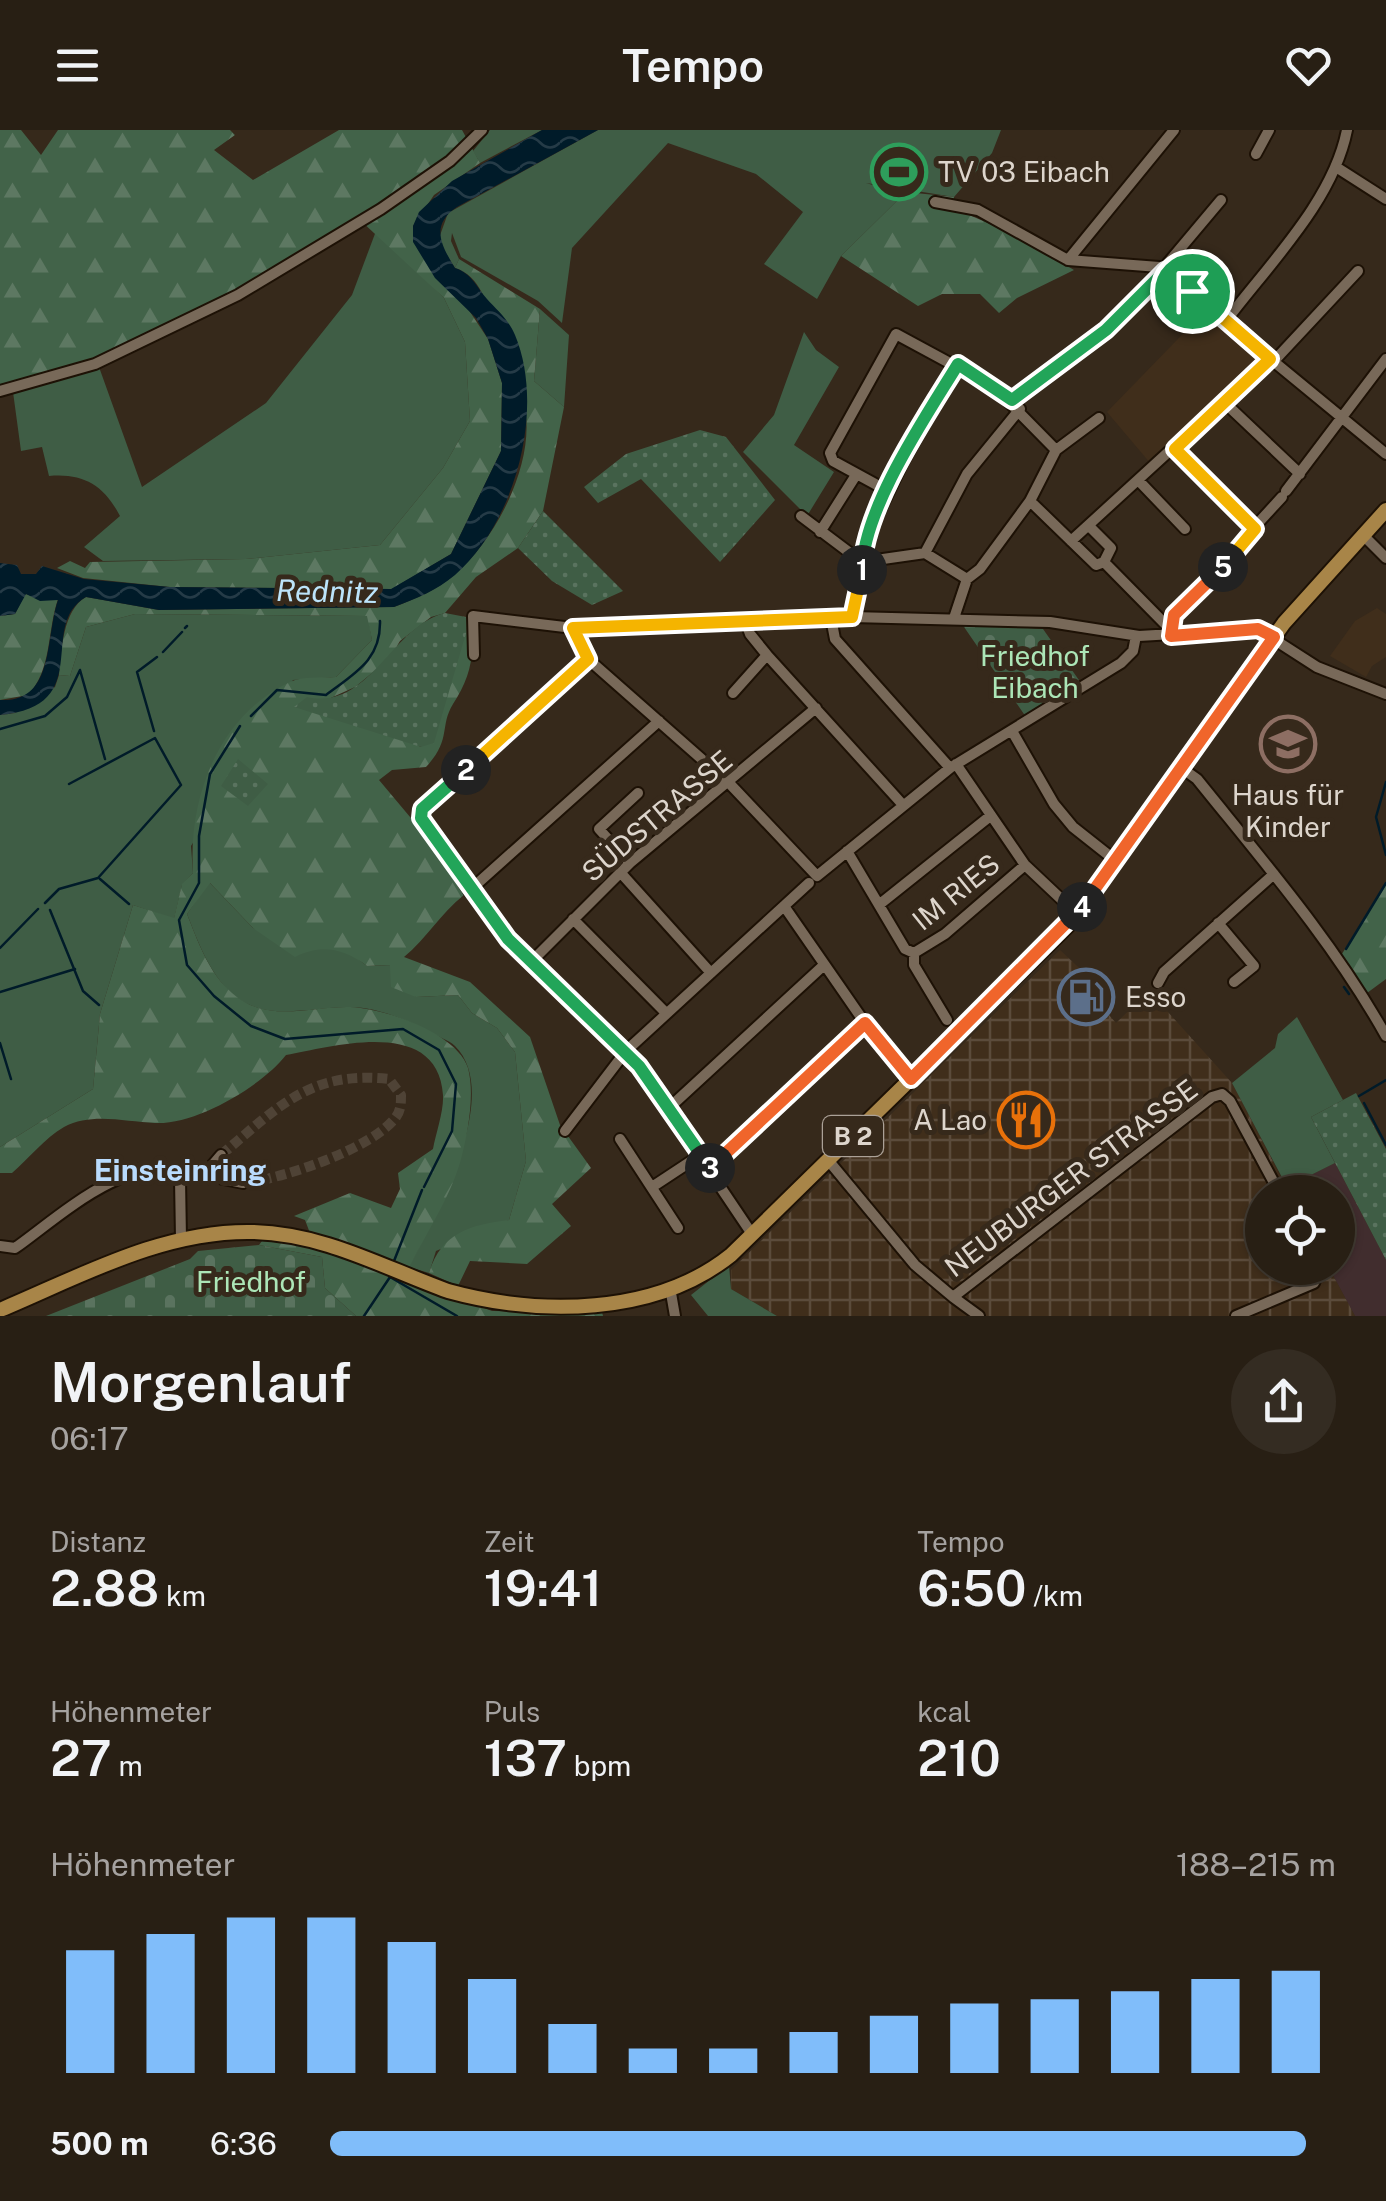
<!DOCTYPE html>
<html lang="de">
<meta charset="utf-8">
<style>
body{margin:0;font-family:"Public Sans",sans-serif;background:#342c22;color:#f1f3f6;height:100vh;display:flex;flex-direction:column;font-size:38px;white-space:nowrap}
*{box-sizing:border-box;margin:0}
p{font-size:32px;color:#a5a2a0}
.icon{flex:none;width:55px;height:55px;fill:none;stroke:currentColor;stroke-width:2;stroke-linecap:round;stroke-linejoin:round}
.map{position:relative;height:1186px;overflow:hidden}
.panel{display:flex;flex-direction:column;background:#281f14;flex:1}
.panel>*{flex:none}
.controls{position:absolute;left:1245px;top:1045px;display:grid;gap:20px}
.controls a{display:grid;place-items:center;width:110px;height:110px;border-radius:50%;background:#281f14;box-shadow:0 2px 8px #0004,0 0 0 2px #443d34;font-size:50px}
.pin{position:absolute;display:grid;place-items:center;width:85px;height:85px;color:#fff;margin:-42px;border:5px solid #fff;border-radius:50%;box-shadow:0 2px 10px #0007}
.km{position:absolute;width:50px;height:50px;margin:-25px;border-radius:50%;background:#222;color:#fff;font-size:28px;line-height:50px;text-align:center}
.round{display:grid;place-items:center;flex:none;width:105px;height:105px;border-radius:52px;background:#342c22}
.summary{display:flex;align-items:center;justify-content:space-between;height:170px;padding:0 50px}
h1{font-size:55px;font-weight:600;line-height:75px}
.stats{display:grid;grid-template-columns:repeat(3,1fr);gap:15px;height:170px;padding:10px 50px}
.stats div{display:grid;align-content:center}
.stats b{font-size:50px;font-weight:600}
.stats small{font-size:28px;font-weight:400}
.stats p{font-size:28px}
.chart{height:280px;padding:20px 50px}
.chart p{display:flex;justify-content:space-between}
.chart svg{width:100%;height:180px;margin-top:10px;stroke:#80bdfa;stroke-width:6}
ul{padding:0 50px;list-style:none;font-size:32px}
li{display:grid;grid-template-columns:160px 120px 1fr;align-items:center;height:75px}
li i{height:25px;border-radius:12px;background:#80bdfa}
header{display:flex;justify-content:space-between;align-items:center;height:130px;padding:0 50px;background:#281f14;font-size:45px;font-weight:600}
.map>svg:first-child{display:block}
</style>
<header><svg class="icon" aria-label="menu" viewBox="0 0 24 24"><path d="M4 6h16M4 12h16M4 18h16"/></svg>Tempo<svg class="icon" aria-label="heart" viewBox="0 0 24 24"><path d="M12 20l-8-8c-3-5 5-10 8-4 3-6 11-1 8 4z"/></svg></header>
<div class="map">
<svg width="1386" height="1186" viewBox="0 0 1386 1186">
<defs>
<pattern id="industrial-grid" width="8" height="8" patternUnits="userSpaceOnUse" patternTransform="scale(2.5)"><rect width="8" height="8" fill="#402e1b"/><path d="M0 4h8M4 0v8" fill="none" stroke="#5b4b3b"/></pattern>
<pattern id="forest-firs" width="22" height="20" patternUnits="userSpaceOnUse" patternTransform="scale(2.5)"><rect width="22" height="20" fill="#426349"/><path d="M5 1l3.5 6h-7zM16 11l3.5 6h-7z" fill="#5d7862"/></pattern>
<pattern id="cemetery-stones" width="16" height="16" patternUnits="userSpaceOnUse" patternTransform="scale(2.5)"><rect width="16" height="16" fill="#3f5d45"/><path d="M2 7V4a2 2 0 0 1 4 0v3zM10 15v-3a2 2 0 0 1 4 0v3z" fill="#5a735f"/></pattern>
<pattern id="garden-dots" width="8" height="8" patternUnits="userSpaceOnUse" patternTransform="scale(2.5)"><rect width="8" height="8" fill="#3f5d45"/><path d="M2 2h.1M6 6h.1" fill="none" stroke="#5a735f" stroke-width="1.8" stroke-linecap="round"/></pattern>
<pattern id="water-waves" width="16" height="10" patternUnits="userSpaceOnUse" patternTransform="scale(2.5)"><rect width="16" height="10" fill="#001b29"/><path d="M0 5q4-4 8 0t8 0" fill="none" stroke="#253b47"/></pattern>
</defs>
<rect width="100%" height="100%" fill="#36291b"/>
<!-- commercial -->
<path fill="#412d2e" d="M1335 1033 1386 1130V1186H1355L1329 1138H1338V1062H1289L1287 1057Z"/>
<!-- industrial -->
<path fill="url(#industrial-grid)" d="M1060 820 1110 867 1102 877 1116 893 1149 861 1232 953 1289 1062H1262V1138H1329L1355 1186H777L731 1159V1140Z"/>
<!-- built -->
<path fill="#402e1b" d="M1208 178 1263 229 1151 334 1107 282Z
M1377 478 1386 484V527L1372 536 1366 547 1330 526 1355 491Z"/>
<!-- grass -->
<path fill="#3f5d45" d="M490 0H542L480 33 473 21Z
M598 0H1001L992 23 954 67 866 53 904 64 841 126 817 169 764 134 803 82 756 44 668 13 572 118 562 193 538 171 461 127 452 103 451 111 459 129 455 138 438 111 448 83Z
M376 101 444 168 465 212 470 291 443 338 380 415 246 429 103 431 84 417 120 386C104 355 83 343 49 346L42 317 21 321 13 262 99 237 142 357 266 273 352 165Z
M540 179 569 205 564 277 534 251Z
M804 202 816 220 839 237 794 315 834 342 807 386 743 322 774 285Z
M135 484 368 486 372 510 336 547 293 550 191 716 193 743 182 755 174 789 133 775 100 884 93 959 0 1017V585L15 583 55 557 59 545 70 546 86 497Z
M209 752 253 798 350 823 367 836 391 835 416 867 458 865 472 883 497 898 515 922 526 1031 509 1090 436 1121 429 1143 409 1137C433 1089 504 965 455 916 449 910 436 906 428 901 406 889 375 877 349 877 310 877 264 893 231 863 209 842 198 812 187 784Z
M1297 887 1343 970 1311 987 1335 1033 1287 1057 1232 953 1275 918 1278 904Z
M729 1135 731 1159 777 1186H708L691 1165Z"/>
<!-- forest -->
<path fill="url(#forest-firs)" d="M0 0H21L41 25 58 0H230L235 5 214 20 253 50 339 0H462L480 33 434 65 413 96 488 209 502 253 501 321 451 424 392 459 170 457 83 448 57 438 70 431 85 438 90 432 246 429 380 415 443 338 470 291 465 212 444 168 360 90 99 237 0 263Z
M906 62 954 67 951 77 1013 104 1074 140 1017 168 999 183 980 164H942L918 176 841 126Z
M459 129 540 179 534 251 564 277 543 381 518 418 476 447 445 483 431 487 400 511 389 529 355 557 324 571 421 617 469 493C477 523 469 550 453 574 439 597 452 609 426 637L392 640 379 650 431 712 464 765C440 784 427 808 404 827L470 852 530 907 560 995 591 1038 552 1074 571 1096 527 1134 470 1131 458 1156 429 1143C441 1103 470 1095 509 1090L526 1031 515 922 497 898 472 883 458 865 416 867 391 857 390 835 367 836C343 818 321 814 295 827L253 798 210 753 187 784C198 812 209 843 232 863 266 894 311 876 350 877 384 878 457 903 468 938 475 964 468 1003 461 1029 450 1070 422 1108 405 1147L492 1181 602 1182 603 1186H356L325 1158 322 1127 259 1115 265 1107 313 1111 305 1090 294 1086 350 1063 391 1078 400 1059 398 1043 433 1019C436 1003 444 981 443 965 438 886 334 916 286 925 262 956 196 995 155 993 126 992 92 982 64 997 45 1008 28 1029 12 1043H0V1017L93 959 100 884 133 775 174 788 182 754 193 743C188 668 218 586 290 552 303 546 322 548 336 547L372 510 367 486 135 484 86 497 70 546 59 545C61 521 63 480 86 467L159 480 394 477C417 468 437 460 455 444 496 409 535 334 525 279 519 252 505 225 496 199 488 176 480 145 455 138Z
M25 464 58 469C47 501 52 540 28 565L0 570V486L15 484Z
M1386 754V849L1367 863 1340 827Z"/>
<!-- cemetery -->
<path fill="url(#cemetery-stones)" d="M962 494 1043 499 1081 553 1026 587Z
M259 1115 322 1127 325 1158 356 1186H46L190 1129 198 1121Z"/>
<!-- garden -->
<path fill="url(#garden-dots)" d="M700 300 726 307 775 370 720 432 641 349 598 373 584 357 626 324Z
M543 381 623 461 592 475 552 451 518 418Z
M445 483 466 487 469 493 434 613 421 617 294 577 307 567C370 581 391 496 445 483Z
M238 629 268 654 248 676 221 656Z
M1356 963 1386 1019V1130L1311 987Z"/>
<!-- water -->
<path fill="url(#water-waves)" d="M542 0H598L457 77C430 95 441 115 455 138 471 143 476 156 487 169 497 180 509 190 515 205 546 279 515 393 455 445 436 461 417 468 394 477L159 480 86 467C36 496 97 576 0 585V570C55 573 45 508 58 470L40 471 26 464 15 484 0 486V433L17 435 21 444H36L42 436 84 449 170 457 391 459 451 424 501 321 502 253 488 209 476 188 435 148 413 112V96L419 82 452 51Z"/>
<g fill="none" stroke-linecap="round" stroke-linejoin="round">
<!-- stream -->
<path stroke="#001b29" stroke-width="2.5" d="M185 498 187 496
M163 522 182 502
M251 586 277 560 326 565C355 543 381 530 380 491
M240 596 210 644 199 706V753L179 790 187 835 214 866 251 896 285 909 403 899 439 920 456 954 452 1001 424 1057
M0 599 45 586 67 567 80 540 105 629
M154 601 137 542 157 527
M1386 652 1376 687 1386 725
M100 749 129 774
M45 773 59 759 98 748 181 655 155 608 69 654
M50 780 83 861 99 875
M0 818 38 779
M1346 819 1386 753
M1344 857 1349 864
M0 862 75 839
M0 913 11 949
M1359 966 1386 950
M1364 973 1386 1015
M394 1131 422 1060
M364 1186 390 1147 457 1186"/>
<!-- minor-tunnel -->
<path stroke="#4f4336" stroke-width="10" stroke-dasharray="10 5" stroke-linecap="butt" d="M221 1025C277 978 310 940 389 949L401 965C401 973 401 980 396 987 372 1019 282 1049 243 1053"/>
<!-- minor casing -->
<g stroke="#1d1105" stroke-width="14">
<path id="minor" d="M1256 24 1269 0
M1336 37 1386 69
M935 72 978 80 1068 130 1159 137 1386 324
M1068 130 1174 0
M1226 191C1269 134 1333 71 1347 0
M1273 232 1358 141
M0 261 95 234 238 165 381 79 450 31 482 0
M1012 270 1126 183 1221 70
M1224 272 1300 344
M1175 319 1255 399
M1139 351 1185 399
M888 361 833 331 830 323 896 204 994 257 1056 320
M1286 361 1386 229
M1030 371 1096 435 1104 432 1169 498
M801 386 862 432 925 423 967 449
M1090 397 1111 418 1104 432
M820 402 856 345
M1362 404 1386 428
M1071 411 1270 229
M925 423 967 344 1020 279
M852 487 870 401 903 332 958 234
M831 488 835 509 950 638
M954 488 967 449 980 439 1030 371 1056 320 1099 288
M745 490 750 504 767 525 903 675
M573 498 588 529 730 654 817 746 950 638 1121 533 1133 521 1136 506
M1170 503 1174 485 1282 367
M474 525 473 486 573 498 852 487 1050 492 1139 506 1258 499 1317 537 1386 564
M588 529 420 685 466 756 508 809 639 936 752 1104
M733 563 767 525
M1012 601 1054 674 1073 697 1116 731
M956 634 1025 735 1077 784
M1183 639 1197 649C1263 731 1334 813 1386 906
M847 721 905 819 914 823 945 804 1025 735
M630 733 599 699 638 663
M620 742 711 843
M469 761 659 591
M880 774 989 687
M784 776 865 893 911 949
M573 789 666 883
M1218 793 1254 836 1234 852
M914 823V835L947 890
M531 832 630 733 816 578
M1158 853 1164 842 1274 744
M670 977 824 835
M565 1001 626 921 809 753
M620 1009 678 1098
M828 1030 915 1135 953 1167 1212 967 1222 964 1230 971 1279 1062
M708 1040 865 893
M204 1045 221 1025
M652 1057 699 1026
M181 1109 180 1049 204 1045 243 1053
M0 1116 15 1118C54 1091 134 1016 180 1049
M671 1163 675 1186
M953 1167 979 1186
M1236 1186 1314 1153 1319 1138"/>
</g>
<!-- major casing -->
<g stroke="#1d1105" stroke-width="18">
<path id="major" d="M0 1180C81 1146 163 1100 253 1102 325 1104 382 1137 448 1161 539 1186 655 1186 731 1125L1070 793 1284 493 1386 380"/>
</g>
<!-- minor -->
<use href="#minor" stroke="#786959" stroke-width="10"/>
<!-- major -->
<use href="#major" stroke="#a88548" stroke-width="14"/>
</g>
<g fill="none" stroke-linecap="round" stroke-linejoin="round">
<!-- split-1 casing -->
<g stroke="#fff" stroke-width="20">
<path id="split-1" d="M862 440C864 377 925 288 958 234L1012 270 1106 200 1165 141 1192 161"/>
</g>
<!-- split-2 casing -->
<g stroke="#fff" stroke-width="20">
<path id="split-2" d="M466 640 588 529 573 498 852 487 862 440"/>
</g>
<!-- split-3 casing -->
<g stroke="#fff" stroke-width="20">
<path id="split-3" d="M466 640 422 679 421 688 508 809 639 936 710 1038"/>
</g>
<!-- split-4 casing -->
<g stroke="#fff" stroke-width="20">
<path id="split-4" d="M710 1038 865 893 911 949 1082 777"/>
</g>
<!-- split-5 casing -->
<g stroke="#fff" stroke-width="20">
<path id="split-5" d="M1082 777 1274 507 1258 499 1171 506 1174 485 1223 437"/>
</g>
<!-- split-6 casing -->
<g stroke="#fff" stroke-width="20">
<path id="split-6" d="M1192 161 1270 229 1175 319 1255 399 1223 437"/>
</g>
<!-- split-1 -->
<use href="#split-1" stroke="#22a559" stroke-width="12"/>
<!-- split-2 -->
<use href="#split-2" stroke="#f5b400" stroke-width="12"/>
<!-- split-3 -->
<use href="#split-3" stroke="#22a559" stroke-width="12"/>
<!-- split-4 -->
<use href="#split-4" stroke="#f0652b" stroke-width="12"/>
<!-- split-5 -->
<use href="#split-5" stroke="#f0652b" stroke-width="12"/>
<!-- split-6 -->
<use href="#split-6" stroke="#f5b400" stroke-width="12"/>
</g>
<!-- icons -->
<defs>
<g id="stadium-ring" transform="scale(2.875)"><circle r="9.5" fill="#36291b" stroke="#2e9e5b" stroke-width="1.5"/><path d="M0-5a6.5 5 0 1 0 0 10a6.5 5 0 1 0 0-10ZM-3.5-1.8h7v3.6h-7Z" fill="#2e9e5b"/></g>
<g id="school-ring" transform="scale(2.875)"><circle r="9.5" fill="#36291b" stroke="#8d6e63" stroke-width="1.5"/><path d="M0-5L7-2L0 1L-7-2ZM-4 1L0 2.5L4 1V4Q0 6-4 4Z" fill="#8d6e63"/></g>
<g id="fuel-ring" transform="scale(2.875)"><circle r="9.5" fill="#36291b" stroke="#5c6f8a" stroke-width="1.5"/><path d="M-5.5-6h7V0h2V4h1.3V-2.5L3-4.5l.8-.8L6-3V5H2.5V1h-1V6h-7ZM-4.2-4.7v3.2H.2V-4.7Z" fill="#5c6f8a"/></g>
<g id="restaurant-ring" transform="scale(2.875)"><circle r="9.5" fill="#36291b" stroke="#e8710a" stroke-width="1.5"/><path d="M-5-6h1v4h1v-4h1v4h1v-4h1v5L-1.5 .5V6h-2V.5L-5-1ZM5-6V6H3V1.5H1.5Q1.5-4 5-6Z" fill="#e8710a"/></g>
</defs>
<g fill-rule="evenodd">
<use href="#stadium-ring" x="899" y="42"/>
<use href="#school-ring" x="1288" y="614"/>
<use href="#fuel-ring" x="1086" y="867"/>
<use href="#restaurant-ring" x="1026" y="990"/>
</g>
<g text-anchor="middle" stroke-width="10" stroke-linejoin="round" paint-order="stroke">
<!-- shield labels -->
<rect fill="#36291b" stroke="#aba197" stroke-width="2.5" x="823" y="986" width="60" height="40" rx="8"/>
<g font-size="25" font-weight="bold" fill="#ddd5cc">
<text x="853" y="1015">B 2</text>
</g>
<!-- poi labels -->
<g font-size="28" fill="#ddd5cc" stroke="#36291b" text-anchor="start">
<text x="938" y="52">TV 03 Eibach</text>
<text x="1288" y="675" text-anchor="middle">Haus für<tspan x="1288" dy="32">Kinder</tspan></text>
<text x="1125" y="877">Esso</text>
<text x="987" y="1000" text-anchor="end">A Lao</text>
</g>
<!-- park labels -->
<g font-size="28" fill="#ace6b7" stroke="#36291b">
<text x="1035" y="536">Friedhof<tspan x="1035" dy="32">Eibach</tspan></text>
<text x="251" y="1162">Friedhof</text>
</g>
<!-- street labels -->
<g font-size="28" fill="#ddd5cc" stroke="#36291b">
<text transform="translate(657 686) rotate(-40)" y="10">SÜDSTRASSE</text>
<text transform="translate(956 762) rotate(-39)" y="10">IM RIES</text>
<text transform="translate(1071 1048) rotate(-37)" y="10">NEUBURGER STRASSE</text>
</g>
<!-- water labels -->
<g font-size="30" font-style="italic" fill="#bce4fb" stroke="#36291b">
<text transform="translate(327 462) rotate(1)" y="10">Rednitz</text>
</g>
<!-- neighbourhood labels -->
<g font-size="30" font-weight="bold" fill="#b9dbfd" stroke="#36291b">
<text x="180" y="1051">Einsteinring</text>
</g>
</g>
</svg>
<div class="controls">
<a><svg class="icon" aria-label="locate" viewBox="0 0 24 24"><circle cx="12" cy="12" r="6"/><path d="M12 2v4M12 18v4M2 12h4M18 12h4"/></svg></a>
</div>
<div class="pin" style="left:1192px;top:161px;background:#1e9e55"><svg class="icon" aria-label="arrive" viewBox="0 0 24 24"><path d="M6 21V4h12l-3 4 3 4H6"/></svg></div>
<b class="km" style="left:862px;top:440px">1</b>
<b class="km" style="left:466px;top:640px">2</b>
<b class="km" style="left:710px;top:1038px">3</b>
<b class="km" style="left:1082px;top:777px">4</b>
<b class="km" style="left:1223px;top:437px">5</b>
</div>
<section class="panel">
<div class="summary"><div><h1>Morgenlauf</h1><p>06:17</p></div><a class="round"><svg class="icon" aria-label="share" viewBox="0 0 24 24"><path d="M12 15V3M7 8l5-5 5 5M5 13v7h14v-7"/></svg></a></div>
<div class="stats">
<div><p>Distanz</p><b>2.88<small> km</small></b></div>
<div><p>Zeit</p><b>19:41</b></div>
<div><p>Tempo</p><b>6:50<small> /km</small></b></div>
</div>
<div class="stats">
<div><p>Höhenmeter</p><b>27<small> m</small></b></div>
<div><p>Puls</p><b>137<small> bpm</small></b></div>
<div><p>kcal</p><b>210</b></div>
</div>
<div class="chart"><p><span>Höhenmeter</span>188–215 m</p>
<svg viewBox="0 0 160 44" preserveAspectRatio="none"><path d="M5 44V14M15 44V10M25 44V6M35 44V6M45 44V12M55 44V21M65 44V32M75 44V38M85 44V38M95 44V34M105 44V30M115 44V27M125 44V26M135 44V24M145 44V21M155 44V19"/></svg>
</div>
<ul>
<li><b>500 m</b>6:36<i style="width:97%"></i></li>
</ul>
</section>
